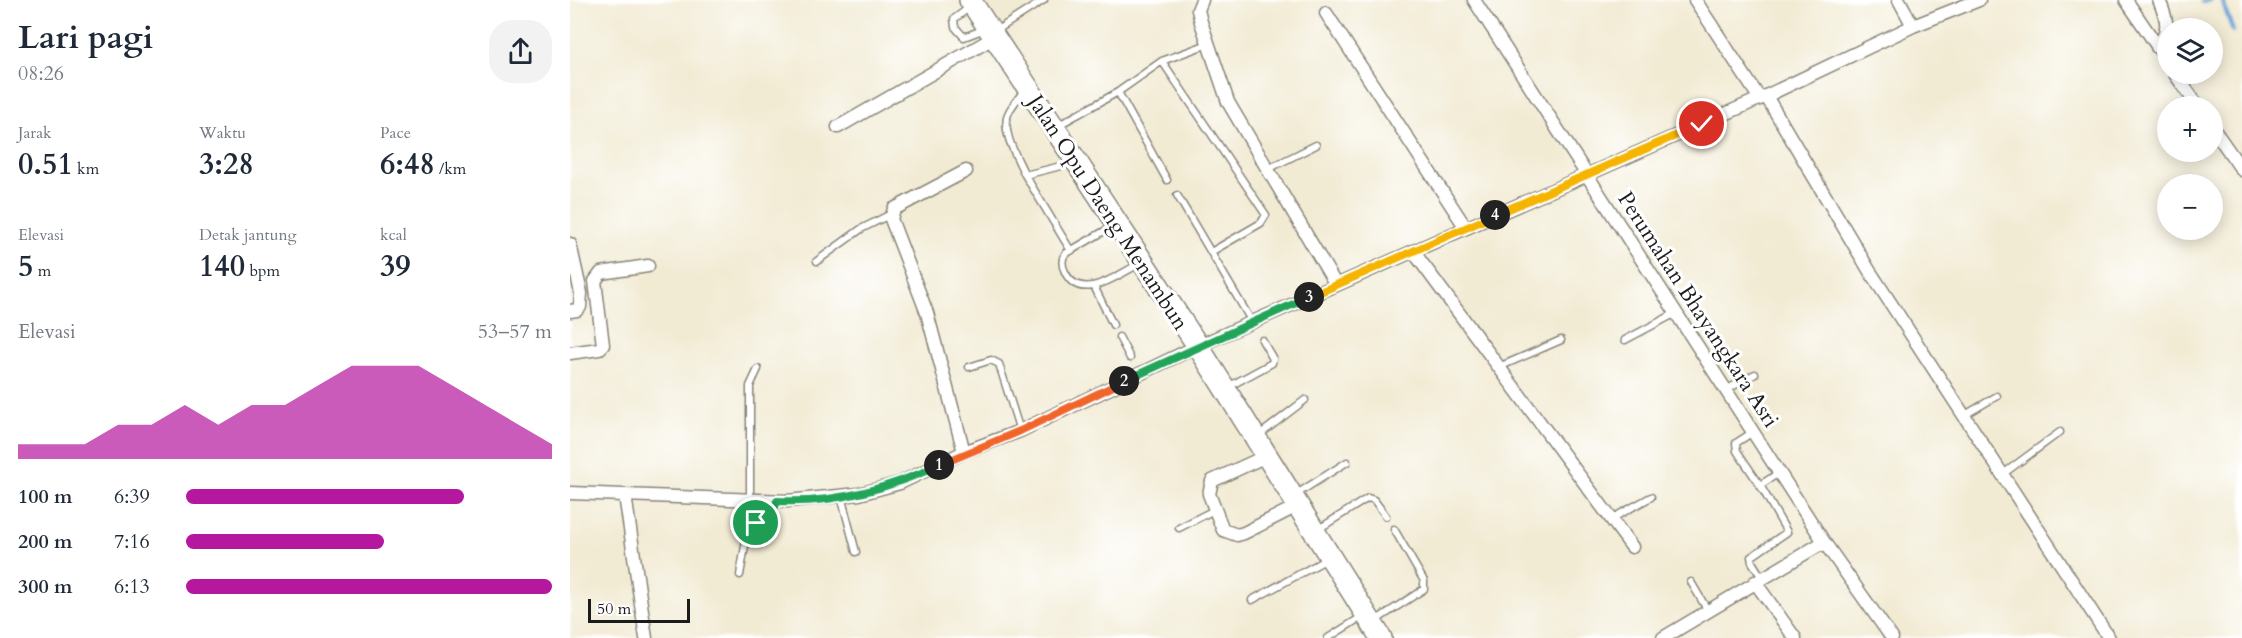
<!DOCTYPE html>
<html lang="id">
<meta charset="utf-8">
<style>
body{margin:0;font-family:Cardo,serif;background:#f2f2f3;color:#1f2937;height:100vh;display:flex;flex-direction:column;font-size:22px;white-space:nowrap}
*{box-sizing:border-box;margin:0}
p{font-size:20px;color:#747a83}
.icon{flex:none;width:33px;height:33px;fill:none;stroke:currentColor;stroke-width:2;stroke-linecap:round;stroke-linejoin:round}
.map{position:relative;flex:1;overflow:hidden}
.panel{display:flex;flex-direction:column;background:#fff;width:570px}
.panel>*{flex:none}
.tools{position:absolute;left:1587px;top:18px;display:grid;gap:12px}
.tools a{display:grid;place-items:center;width:66px;height:66px;border-radius:50%;background:#fff;box-shadow:0 3px 15px #0003;font-size:30px}
.scale{position:absolute;left:18px;bottom:15px;width:102px;box-sizing:border-box;padding-left:6px;border:3px solid #1c1c1c;border-top:0;font-size:16px;line-height:21px;white-space:nowrap;color:#1c1c1c;-webkit-text-stroke:4px #fff;paint-order:stroke}
.pin{position:absolute;display:grid;place-items:center;width:51px;height:51px;color:#fff;margin:-26px;border:3px solid #fff;border-radius:50%;box-shadow:0 2px 6px #0007}
.km{position:absolute;width:30px;height:30px;margin:-15px;border-radius:50%;background:#222;color:#fff;font-size:16px;line-height:30px;text-align:center}
.round{display:grid;place-items:center;flex:none;width:63px;height:63px;border-radius:24px;background:#f2f2f3}
.summary{display:flex;align-items:center;justify-content:space-between;height:102px;padding:0 18px}
h1{font-size:33px;font-weight:700;line-height:45px}
.figures{display:grid;grid-template-columns:repeat(3,1fr);gap:9px;height:102px;padding:6px 18px}
.figures div{display:grid;align-content:center}
.figures b{font-size:30px;font-weight:700}
.figures small{font-size:16px;font-weight:400}
.figures p{font-size:16px}
.chart{height:168px;padding:12px 18px}
.chart p{display:flex;justify-content:space-between}
.chart svg{width:100%;height:108px;margin-top:6px;fill:#b5179e;opacity:.7}
ul{padding:0 18px;list-style:none;font-size:20px}
li{display:grid;grid-template-columns:96px 72px 1fr;align-items:center;height:45px}
li i{height:15px;border-radius:8px;background:#b5179e}
main{display:flex;flex:1;min-height:0}
.map>svg:first-child{display:block}
</style>
<main>
<section class="panel">
<div class="summary"><div><h1>Lari pagi</h1><p>08:26</p></div><a class="round"><svg class="icon" aria-label="share" viewBox="0 0 24 24"><path d="M12 15V3M7 8l5-5 5 5M5 13v7h14v-7"/></svg></a></div>
<div class="figures">
<div><p>Jarak</p><b>0.51<small> km</small></b></div>
<div><p>Waktu</p><b>3:28</b></div>
<div><p>Pace</p><b>6:48<small> /km</small></b></div>
</div>
<div class="figures">
<div><p>Elevasi</p><b>5<small> m</small></b></div>
<div><p>Detak jantung</p><b>140<small> bpm</small></b></div>
<div><p>kcal</p><b>39</b></div>
</div>
<div class="chart"><p><span>Elevasi</span>53–57 m</p>
<svg viewBox="0 0 160 44" preserveAspectRatio="none"><path d="M0 44V38L10 38L20 38L30 30L40 30L50 22L60 30L70 22L80 22L90 14L100 6L110 6L120 6L130 14L140 22L150 30L160 38V44z"/></svg>
</div>
<ul>
<li><b>100 m</b>6:39<i style="width:76%"></i></li>
<li><b>200 m</b>7:16<i style="width:54%"></i></li>
<li><b>300 m</b>6:13<i style="width:100%"></i></li>
</ul>
</section>
<div class="map">
<svg width="1672" height="638" viewBox="0 0 1672 638">
<rect width="100%" height="100%" fill="#fff"/>
<filter id="ink" filterUnits="userSpaceOnUse"><feTurbulence type="fractalNoise" baseFrequency=".0167" numOctaves="2"/><feDisplacementMap in="SourceGraphic" scale="12" xChannelSelector="R" yChannelSelector="G"/><feConvolveMatrix kernelMatrix="1 2 1 2 8 2 1 2 1" color-interpolation-filters="sRGB"/></filter>
<filter id="wash" filterUnits="userSpaceOnUse"><feTurbulence type="fractalNoise" baseFrequency=".008" numOctaves="4" result="noise"/><feDisplacementMap in="SourceGraphic" scale="24" xChannelSelector="R" yChannelSelector="G"/><feGaussianBlur stdDeviation="1.35" result="paint"/><feColorMatrix in="noise" values="0 0 0 0 0 0 0 0 0 0 0 0 0 0 0 0 0 1.4 0 .05"/><feComposite in="paint" operator="in"/></filter>
<g filter="url(#wash)">
<rect width="100%" height="100%" fill="#f2ebd4"/>
<g fill="none" stroke-linecap="round" stroke-linejoin="round">
<!-- stream -->
<path stroke="#66a2d7" stroke-width="4" d="M1652 0 1663 31
M1632 2 1641 0"/>
</g>
</g>
<g filter="url(#ink)">
<g fill="none" stroke-linecap="round" stroke-linejoin="round">
<!-- lane casing -->
<g stroke="#878478" stroke-width="9">
<path id="lane" d="M400 7 384 19 385 27 394 37 415 29
M424 32 474 0
M592 61 696 215 691 223 641 252
M455 90C449 97 441 106 438 114 431 132 448 159 455 175L503 163
M548 92 592 61 638 44
M487 126 548 92 597 180
M698 169 746 145
M455 175 501 251
M607 195 682 322
M543 226 495 254C491 260 492 266 495 272 510 304 548 275 569 264
M247 261 291 229 321 214
M524 286 543 325
M549 337 560 358
M1055 340 1106 313
M399 367 421 360 429 364 450 431
M929 367 991 340
M658 387 702 363 703 359 692 340
M1156 390 1185 374
M1395 415 1427 396
M1183 432 1166 443 1167 451 1190 485 1209 473
M688 436 735 400
M1433 474 1490 432
M1190 485 1217 532 1181 557 1182 562 1192 578
M725 495 777 462
M271 496 286 552
M180 499V386L188 369
M1041 519 1081 497
M609 528 644 510
M747 530 798 498 804 500 816 516
M170 575 178 529 180 526 201 518 207 501
M1121 582 1138 611
M682 600 757 559
M805 621 854 589V581L824 529
M758 638 793 616"/>
</g>
<!-- street casing -->
<g stroke="#878478" stroke-width="15">
<path id="street" d="M632 0 628 10 631 22 658 102 766 285
M904 0 1254 542 1322 638
M1125 0 1190 99
M1556 0 1598 62
M756 13 896 228
M1343 26 1409 0
M1587 47C1601 30 1597 19 1589 0
M1605 74 1628 106
M1196 96 1299 270 1539 638
M268 127 425 37
M1642 127 1672 170
M0 244 11 293 10 307 7 310 0 311
M843 251 1062 547
M0 353 29 349 33 345 25 281 31 273 78 266
M394 452 357 313 321 219 324 209 396 171
M696 456 642 481 639 494 653 530 667 535 674 533 727 506
M0 493 217 501 289 494 330 483 394 452 450 431 628 346 1196 96 1343 26 1329 0
M55 495 76 638
M1185 582 1225 638
M1093 638 1254 542"/>
</g>
<!-- highway casing -->
<g stroke="#878478" stroke-width="24">
<path id="highway" d="M400 0 628 346 811 638"/>
</g>
<!-- lane -->
<use href="#lane" stroke="#fff" stroke-width="6"/>
<!-- street -->
<use href="#street" stroke="#fff" stroke-width="12"/>
<!-- highway -->
<use href="#highway" stroke="#fff" stroke-width="21"/>
</g>
</g>
<g fill="none" stroke-linecap="round" stroke-linejoin="round" filter="url(#ink)">
<!-- split-1 casing -->
<g stroke="#fff" stroke-width="12">
<path id="split-1" d="M186 523 201 518 207 501C264 504 318 489 369 465"/>
</g>
<!-- split-2 casing -->
<g stroke="#fff" stroke-width="12">
<path id="split-2" d="M369 465 450 431 554 381"/>
</g>
<!-- split-3 casing -->
<g stroke="#fff" stroke-width="12">
<path id="split-3" d="M554 381 739 297"/>
</g>
<!-- split-4 casing -->
<g stroke="#fff" stroke-width="12">
<path id="split-4" d="M739 297 925 215"/>
</g>
<!-- split-5 casing -->
<g stroke="#fff" stroke-width="12">
<path id="split-5" d="M925 215 1132 124"/>
</g>
<!-- split-1 -->
<use href="#split-1" stroke="#22a559" stroke-width="8"/>
<!-- split-2 -->
<use href="#split-2" stroke="#f0652b" stroke-width="8"/>
<!-- split-3 -->
<use href="#split-3" stroke="#22a559" stroke-width="8"/>
<!-- split-4 -->
<use href="#split-4" stroke="#f5b400" stroke-width="8"/>
<!-- split-5 -->
<use href="#split-5" stroke="#f5b400" stroke-width="8"/>
</g>
<g text-anchor="middle" stroke-width="6" stroke-linejoin="round" paint-order="stroke">
<!-- street labels -->
<g font-size="22" fill="#1c1c1c" stroke="#fff">
<text transform="translate(539 212) rotate(57)" y="8">Jalan Opu Daeng Menambun</text>
<text transform="translate(1129 309) rotate(57)" y="8">Perumahan Bhayangkara Asri</text>
</g>
</g>
</svg>
<div class="tools">
<a><svg class="icon" aria-label="layers" viewBox="0 0 24 24"><path d="M12 4l9 5-9 5-9-5zM3 14l9 5 9-5"/></svg></a>
<a>+</a>
<a>−</a>
</div>
<div class="scale">50 m</div>
<div class="pin" style="left:186px;top:523px;background:#1e9e55"><svg class="icon" aria-label="arrive" viewBox="0 0 24 24"><path d="M6 21V4h12l-3 4 3 4H6"/></svg></div>
<div class="pin" style="left:1132px;top:124px;background:#d93025"><svg class="icon" aria-label="check" viewBox="0 0 24 24"><path d="M5 12l5 5 9-10"/></svg></div>
<b class="km" style="left:369px;top:465px">1</b>
<b class="km" style="left:554px;top:381px">2</b>
<b class="km" style="left:739px;top:297px">3</b>
<b class="km" style="left:925px;top:215px">4</b>
</div>
</main>
